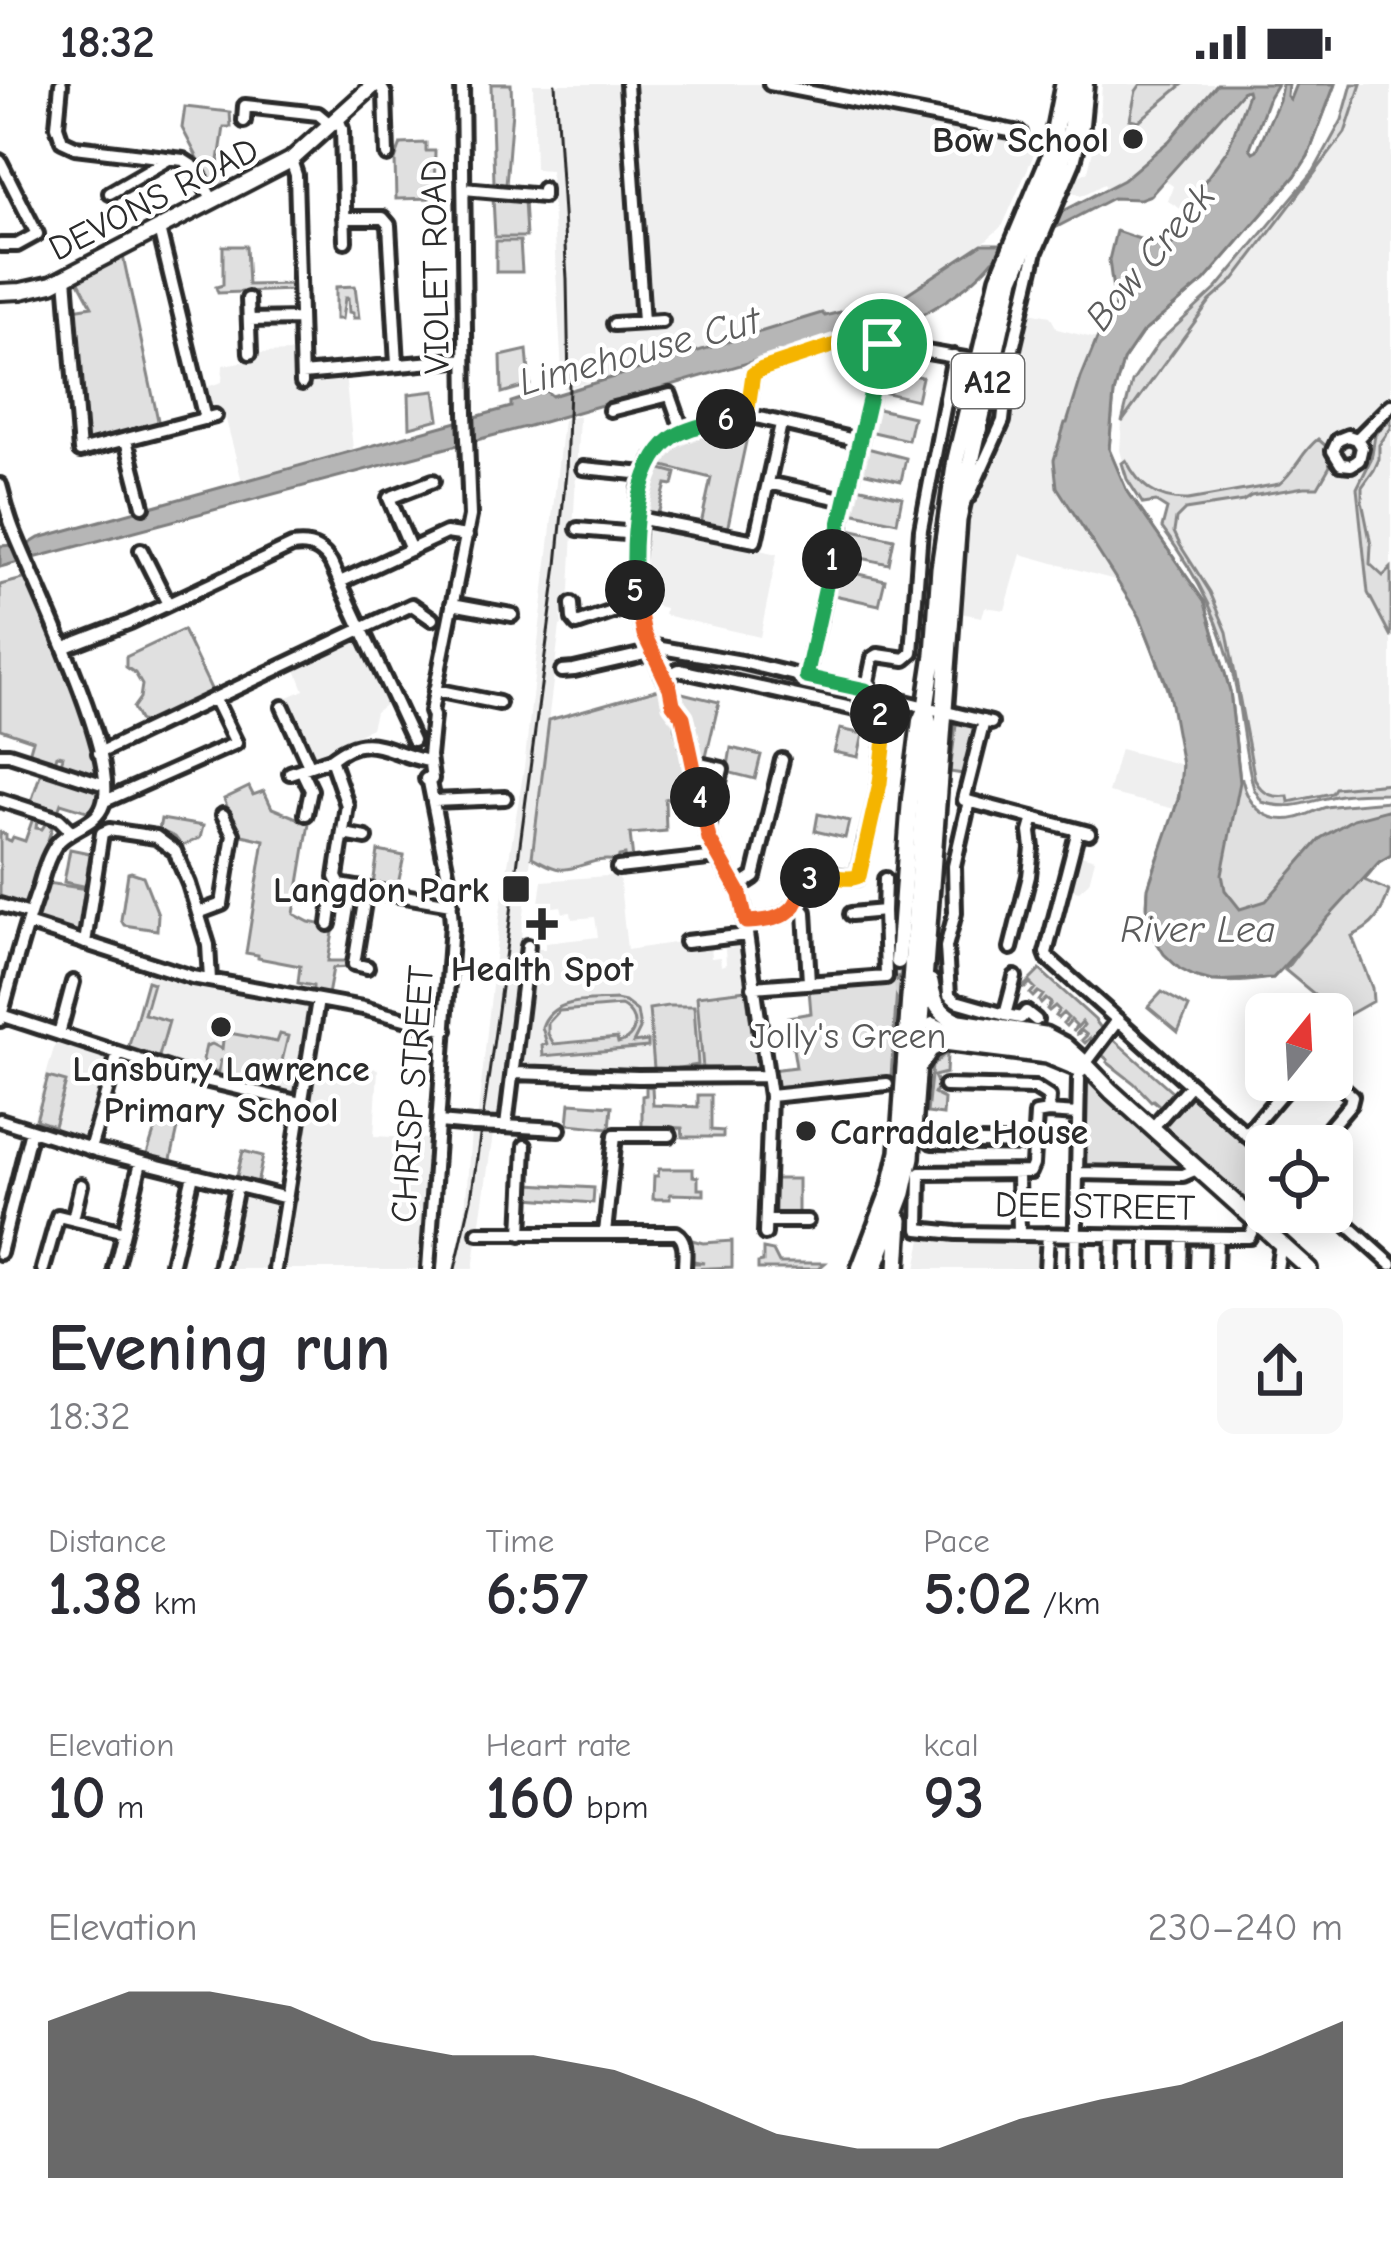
<!DOCTYPE html>
<meta charset="utf-8">
<style>
body{margin:0;font-family:"Comic Neue",sans-serif;background:#f7f7f7;color:#2b2b33;height:100vh;display:flex;flex-direction:column;font-size:45px;white-space:nowrap}
*{box-sizing:border-box;margin:0}
p{font-size:39px;color:#7c7c81}
.icon{flex:none;width:66px;height:66px;fill:none;stroke:currentColor;stroke-width:2;stroke-linecap:round;stroke-linejoin:round}
.map{position:relative;height:1185px;overflow:hidden}
.side{display:flex;flex-direction:column;background:#fff;flex:1}
.side>*{flex:none}
.needle{width:78px;rotate:18deg}
.buttons{position:absolute;left:1245px;top:909px;display:grid;gap:24px}
.buttons a{display:grid;place-items:center;width:108px;height:108px;border-radius:18px;background:#fff;box-shadow:0 6px 30px #0003;font-size:60px}
.pin{position:absolute;display:grid;place-items:center;width:102px;height:102px;color:#fff;margin:-51px;border:6px solid #fff;border-radius:50%;box-shadow:0 3px 12px #0007}
.km{position:absolute;width:60px;height:60px;margin:-30px;border-radius:50%;background:#222;color:#fff;font-size:33px;line-height:60px;text-align:center}
.round{display:grid;place-items:center;flex:none;width:126px;height:126px;border-radius:18px;background:#f7f7f7}
.head{display:flex;align-items:center;justify-content:space-between;height:204px;padding:0 48px}
h1{font-size:66px;font-weight:600;line-height:90px}
.figures{display:grid;grid-template-columns:repeat(3,1fr);gap:18px;height:204px;padding:12px 48px}
.figures div{display:grid;align-content:center}
.figures b{font-size:60px;font-weight:600}
.figures small{font-size:33px;font-weight:400}
.figures p{font-size:33px}
.chart{height:336px;padding:24px 48px}
.chart p{display:flex;justify-content:space-between}
.chart svg{width:100%;height:216px;margin-top:12px;fill:#2b2b2b;opacity:.7}
.status{display:flex;justify-content:space-between;align-items:center;height:84px;padding:0 60px;background:#fff;direction:ltr}
.status svg{height:33px;fill:currentColor}
.map>svg:first-child{display:block}
</style>
<div class="status"><b>18:32</b><svg viewBox="0 0 49 12"><path d="M0 12V9h3v3zM5 12V6h3v6zM10 12V3h3v9zM15 12V0h3v12zM26 1h20v11H26zM47 4h2v5h-2z"/></svg></div>
<div class="map">
<svg width="1391" height="1185" viewBox="0 0 1391 1185">
<rect width="100%" height="100%" fill="#fff"/>
<filter id="ink" filterUnits="userSpaceOnUse"><feTurbulence type="fractalNoise" baseFrequency=".00833" numOctaves="2"/><feDisplacementMap in="SourceGraphic" scale="24" xChannelSelector="R" yChannelSelector="G"/><feConvolveMatrix kernelMatrix="1 2 1 2 8 2 1 2 1" color-interpolation-filters="sRGB"/></filter>
<g filter="url(#ink)">
<!-- built -->
<path fill="#efefef" d="M533 0H765L772 8 1038 61 1003 141 982 160 905 211 824 232H812L704 267 563 305 550 86 535 85Z
M1102 0H1217L1169 57 1123 96 1107 105 1104 100 1081 112 1069 106 1073 96 1088 87 1100 35Z
M1361 0H1391V491L1370 513 1391 557V699L1335 704 1333 709 1289 718 1268 711 1255 696 1227 548 1220 530 1199 488 1180 462 1174 448 1176 435 1171 418 1137 402 1123 377 1120 366 1122 338 1210 217 1233 197 1345 49Z
M1243 7H1248V11L1228 65 1184 127 1168 117 1173 102 1166 97Z
M1029 228 1050 232 1057 245 1097 255 1081 294 1067 340 1057 403 1115 496 1021 470 1005 526 985 523 982 533 960 529 968 424 985 388 1004 362 1013 335 1015 287Z
M294 268 296 295 345 290 353 365 242 397 225 332 210 331 203 304 222 298 223 281 259 275V269Z
M579 332 570 506 565 530 561 531 562 541 560 542 499 1030 493 1050 473 1185H454L465 1128 471 1048 478 1030 500 829 524 684 563 336Z
M644 439 777 470 760 553 664 531 665 524 641 518 638 476Z
M358 556 387 619 375 628 371 644 312 672 286 614 304 606 295 583Z
M1120 665 1182 681 1179 713 1175 725 1108 709Z
M1077 770 1095 775 1089 798 1079 807 1068 804Z
M619 791 627 866 680 858 682 864 710 861 711 874 720 873 721 882 726 880 725 865 740 863 757 981 753 985 524 982 518 976 531 880 538 877V865H545V859L598 853 595 833 572 835 571 828 563 829 561 822 538 825 542 797Z
M149 888 199 901 311 921 304 971 294 1014 189 988 172 975 164 980 130 968 127 966Z
M56 957 105 974 107 979 87 1054 80 1057 32 1040Z
M313 975 378 985 374 1052 430 1055 420 1185H282Z
M238 1111 281 1119 271 1185H223Z
M922 1155 1044 1156 1043 1185H916Z"/>
<!-- green -->
<path fill="#e0e0e0" stroke="#868686" stroke-width="3" fill-rule="evenodd" d="M491 0H511L512 26 506 101 494 99Z
M1141 0H1179L1182 1 1139 37 1130 35 1136 7Z
M1335 0 1308 72 1295 92 1204 197 1142 249 1123 277 1114 309 1109 366 1126 405 1205 519 1230 607 1240 696 1242 695C1248 723 1268 741 1297 734 1310 731 1321 722 1334 722 1353 720 1372 718 1391 717V732L1230 844 1167 498 1094 337 1120 273Z
M1352 0H1361L1345 49 1233 197 1210 217 1122 338 1132 298 1159 258 1217 204 1314 87 1342 36Z
M185 23 230 28 231 43H224L217 90 227 92V100L232 97 234 100 221 106 214 105 182 44Z
M426 59V67H435L434 114 396 115 395 76 401 60Z
M493 113 524 115 526 153H495Z
M496 157H520L522 188H496Z
M223 162H246L248 201 291 200V206L218 209 216 203 223 201Z
M123 172 159 341 85 360 73 225 92 222 78 196Z
M355 202 359 234H353V229L349 228 348 214H345L342 235H336V203Z
M527 266 530 301 502 309 501 272Z
M884 284 922 293 917 316 878 307Z
M435 307 439 335 410 343 409 310Z
M874 324 913 333 908 356 869 347Z
M1391 334V344L1379 361V375L1374 386 1362 403V417L1371 461 1370 480 1383 492 1391 484V553L1368 509 1357 404 1371 376 1375 351Z
M750 339 727 446 701 440 711 394 656 380C676 350 715 342 750 339Z
M1318 355 1326 362 1330 382 1318 403H1304L1251 412 1243 417 1185 426 1176 435 1174 448 1180 461 1210 508 1227 548 1255 696C1263 710 1272 714 1288 712L1289 718 1332 709 1335 704 1391 699V709C1374 709 1357 709 1341 711 1309 716 1294 728 1262 718L1254 705C1245 673 1242 638 1236 604 1224 543 1199 493 1162 444L1167 425 1156 418 1143 420 1127 395 1122 379 1126 376C1139 402 1157 417 1188 416L1279 400C1295 388 1302 367 1318 355Z
M867 364 906 374 901 397 862 388Z
M654 383 676 389 673 401 666 400 659 427 655 430 646 428 644 423Z
M857 403 902 413 897 438 851 428Z
M849 445 894 455 889 480 843 470Z
M840 486 885 496 879 521 834 511Z
M27 494C46 535 62 576 78 618 86 642 98 668 97 692L61 680 63 672 57 671 55 678 29 670 33 656 0 645V501Z
M1140 533 1173 595 1187 660 1184 870 1357 781 1391 771 1379 778 1364 796 1389 807C1381 831 1374 842 1352 852L1372 904 1373 917 1343 934 1285 886 1300 866 1273 894C1253 896 1229 900 1209 896 1164 888 1138 841 1150 798 1161 760 1182 723 1182 683 1181 633 1158 579 1140 533Z
M183 546 212 607 145 639 139 636 133 624 140 614 142 601 135 589 126 583V573Z
M662 604 678 648 691 709 665 715 666 747 630 750 633 776 626 777 625 771 619 772 618 777C590 772 580 787 560 785 550 784 541 777 532 773L549 636Z
M678 608 719 618 705 677 702 676Z
M960 638 975 641V645L963 690 950 688 956 641Z
M840 645 863 650 858 673 834 668Z
M731 664 761 671 755 695 727 688Z
M41 688 100 707 97 719 90 728 61 719 57 730 30 721Z
M249 703 253 711 264 707 272 724 309 739 294 830 309 838 334 843 328 877H350L348 883 333 884 328 911 313 908V902L298 899 300 882 258 874V871L246 869 264 756 238 750 224 715Z
M818 730 849 737 845 754 815 747Z
M33 734 37 736 36 744 42 745 47 737 52 744 27 819 23 822 0 815V748L6 751V755L11 757 13 753 25 757Z
M161 735 203 742 200 754 182 762 175 753 159 746Z
M70 765 94 770 88 803 64 798Z
M378 767 404 772 397 805 373 801Z
M131 788 143 792 158 830 157 846 124 841 121 836 128 789Z
M47 799 87 805 80 851 34 836Z
M889 879 898 889 891 993 773 1003 770 986 796 983 788 933 811 929 809 905 888 898Z
M1040 886 1095 936 1101 944 1093 956 1090 954 1085 959 1082 956 1087 951 1082 947 1076 951 1084 941 1082 938 1073 948 1076 941 1071 936 1066 942 1063 939 1068 934 1063 929 1058 934 1055 932 1059 926 1055 922 1049 927 1047 925 1051 919 1046 915 1041 920 1039 917 1043 911 1038 908 1033 913 1030 910 1035 904 1030 899 1025 904 1023 903Z
M147 897 153 899 144 930 169 937 158 976 128 965Z
M746 906 757 981 753 985H703L697 912Z
M1162 908 1189 923 1178 948 1148 923Z
M616 916 625 918 637 927 640 945 633 959 648 957V963L543 972 542 961 547 960 542 943C552 913 589 918 616 916ZM621 922C640 932 638 954 618 959L617 954 554 960 548 950V939L559 927Z
M668 922H694L698 981 673 985 654 984 649 925Z
M224 948 277 958 280 950 288 952 275 1006 218 993 221 975 218 988 208 986 203 975 206 962 212 960 222 965Z
M1112 954 1173 1008 1160 1022 1153 1016 1151 1017 1134 999 1107 978 1108 976 1102 971Z
M944 971H947L946 989 934 992 938 1000 934 1010 944 1015 943 1031 927 1029 932 982Z
M48 993 66 998 54 1042 36 1036Z
M1089 997 1185 1082 1182 1085 1084 1083 1086 998Z
M646 1002 652 1003 653 1021 698 1023V1011H711V1046L723 1047V1053H683L682 1044 642 1042V1012L646 1011Z
M1191 1010 1266 1077V1128H1275L1267 1136 1161 1042Z
M570 1019 612 1022 610 1044 568 1040Z
M157 1039 178 1044 170 1080 146 1073Z
M243 1067 263 1072 257 1100 236 1096Z
M659 1085H693V1092L698 1093V1105H704V1111L670 1110V1115H653L654 1092H658Z
M775 1095H798V1133L775 1132Z
M529 1100 594 1104 593 1119 528 1114Z
M692 1156 703 1159 732 1157V1183L688 1185V1179H704L689 1176Z
M763 1165 773 1167 779 1179H825L818 1185H758V1179L763 1178Z"/>
<!-- water -->
<path fill="#b6b6b6" stroke="#7e7e7e" stroke-width="3" d="M1217 0H1277L1269 13 1250 64 1253 68 1257 66 1279 16 1282 0H1288L1287 12 1290 15 1296 0H1335L1308 72 1295 92 1204 197 1142 249 1123 277 1114 309 1109 365 1126 405 1205 519 1230 607 1240 698 1222 790 1225 806 1240 825 1266 817 1321 754 1353 735 1391 725V771L1379 778 1273 894 1212 897 1194 892 1180 885 1164 870 1155 855 1147 830 1148 804 1179 713 1182 681 1168 604 1140 533 1057 403 1054 376 1065 339H1067L1081 294 1097 255 1115 221 1109 176 1116 147 1169 165 1180 149 1191 116 1228 65 1248 10 1247 6 1243 7 1151 111 1140 115 1113 114 993 176C969 207 895 255 855 248L529 342 0 483V462L29 460 39 454 511 323V318L546 307 552 312 812 232 822 229 825 232 905 211 982 160H1000L1123 96 1169 57Z"/>
<g fill="none" stroke-linecap="round" stroke-linejoin="round">
<!-- major-tunnel -->
<path stroke="#d5d5d5" stroke-width="14" stroke-dasharray="14 7" stroke-linecap="butt" d="M898 877 902 907 911 922"/>
<!-- minor casing -->
<g stroke="#2b2b2b" stroke-width="20">
<path id="minor" d="M61 0 57 42 62 57 75 63 183 76 194 83 213 117
M379 0 385 10 387 71
M627 0 643 238
M770 0 1020 49
M337 32 342 45 345 157
M244 37 245 22 318 30 330 40
M291 76 296 91 302 299
M0 77 37 150 17 161H0
M464 105 543 112V105
M110 109 169 75
M344 134H383L389 141 397 280
M159 145 205 335
M66 193 80 367 215 332
M248 215 250 269
M249 236 300 235
M614 240 662 237
M302 290 465 275
M610 326 670 311 683 348
M747 331 753 290 762 285 850 256 882 260
M1357 355 1362 363 1359 376 1351 381 1341 380 1333 367 1338 356 1348 352 1357 355 1391 321
M126 356 143 422
M583 384 645 390
M768 399 845 416
M0 401C4 415 7 430 13 445 33 497 121 673 103 721 96 742 68 744 56 761 47 774 43 790 39 804 23 847 12 892 0 936
M969 412 1003 337 1009 282 1036 167 1074 78 1083 41 1087 0
M638 434 755 457 781 340
M578 445 637 450
M141 466 168 520
M411 466 389 414 433 397
M340 498 446 449 467 452
M452 520 512 531
M572 520 573 535 577 540 636 520
M650 562 742 578 991 639
M65 563 130 538 292 462C309 459 322 464 331 479L413 656
M562 587 574 586 653 568
M664 593 679 586 883 631 887 634 880 699 857 794C844 794 829 788 817 791 798 797 803 810 794 822 782 836 763 837 746 838
M806 593 882 260 966 275
M435 606 499 619
M283 623 309 681
M862 626 873 574 878 571 905 575 912 569 921 445 954 272
M984 637 964 716 1089 749
M99 669 412 521 432 535
M0 670H9L105 701
M331 675 347 721 336 793 340 801
M331 675C370 644 387 670 429 677
M704 681 722 685 708 744
M301 685 311 706 306 730
M290 689 331 675
M426 695 429 698 449 798 452 840 428 1185
M429 698 432 695 429 672 433 632 431 628 470 432 466 329 462 0
M0 716 59 735 71 747
M105 717 236 659 214 614
M433 717 505 714
M969 717 954 782 955 829 946 863 949 911 956 917 1005 931 1015 893
M1078 746 1046 869 1048 874 1266 1068
M344 750 366 754
M618 784 717 773
M340 801 451 820
M737 804 754 793 782 676
M366 806 354 880 367 883
M0 821 30 830
M795 821 805 828 809 898
M884 827 885 795
M198 829 222 820 233 750 223 731
M27 840 192 893 363 924 446 946
M329 840 333 810 340 801
M686 858 747 851
M85 859 102 749 109 746 156 753 175 767 189 800 208 861 210 896
M1011 864 1029 792 1032 764 1030 748 1034 734
M753 903 886 893 884 827 851 830
M1 931 192 993 301 1019
M1005 931 1021 934 1026 928 1036 936
M59 950 73 898
M1085 980 1118 936
M513 989 638 993 765 992
M945 1002 1035 1004 1049 1013 1048 1028
M770 1012 887 1000
M1078 1030 1048 1028 1036 1030 1033 1081 1030 1088 920 1089 919 1145 956 1149 1235 1153H1249L1257 1137
M0 1036 98 1067 287 1114
M439 1038 473 1041
M503 1042 559 1045
M506 1042 528 862
M1153 1043 1190 1001
M1246 1051 1293 996
M932 1058 1033 1060
M1314 1062 1350 1020 1352 1012 1332 994
M90 1065 118 970
M1077 1089 1183 1091 1197 1085
M1018 1090 1019 1150
M1332 1127 1391 1180
M73 1135 81 1101
M768 1137H807
M478 1149H676C688 1156 684 1173 684 1185
M605 1149 615 1051H670
M521 1150 525 1062
M765 1150 770 1012 743 821 740 810 709 755 694 681 683 642V634L673 620 670 605 644 550 635 512 634 490 640 405 653 375 667 359 683 348 747 331 859 357
M0 1169 31 1046
M172 1179 193 1091
M43 1185 58 1132 124 1148
M115 1185 141 1078
M220 1185 237 1102
M275 1185 318 916
M1046 1185 1048 1150
M1075 1185 1079 995
M1112 1185 1113 1151
M1147 1185V1151
M1181 1185 1182 1152
M1216 1185 1217 1153
M1277 1185 1281 1159"/>
</g>
<!-- major casing -->
<g stroke="#2b2b2b" stroke-width="22">
<path id="major" d="M0 208 21 207 52 200 291 76 375 0
M898 877 910 715 920 637 926 623
M933 941C969 960 1010 949 1047 962 1057 966 1064 972 1072 978
M1085 980 1111 1007 1309 1185"/>
</g>
<!-- highway casing -->
<g stroke="#2b2b2b" stroke-width="24">
<path id="highway" d="M930 898C933 919 940 931 960 938L1044 951 1065 962 1085 980
M919 982 930 965 944 958 1047 971 1081 985
M860 1185 890 1106 899 1068 929 644 926 623 934 570 940 484 956 375 999 194 1049 75 1064 0
M874 1185 903 1109 911 1073 958 436 1012 194 1060 83 1071 44 1076 0
M897 1185 900 1136"/>
</g>
<!-- minor -->
<use href="#minor" stroke="#fff" stroke-width="10"/>
<!-- major -->
<use href="#major" stroke="#fff" stroke-width="14"/>
<!-- highway -->
<use href="#highway" stroke="#fff" stroke-width="15"/>
<!-- tram -->
<path stroke="#2b2b2b" stroke-width="3" d="M455 1185 471 1115 497 934 557 481 566 388 569 304 567 195 555 0"/>
<!-- minor-bridge casing -->
<g stroke="#2b2b2b" stroke-width="20" stroke-linecap="butt">
<path id="minor-bridge" d="M473 1041 500 1042"/>
</g>
<!-- minor-bridge -->
<use href="#minor-bridge" stroke="#fff" stroke-width="10"/>
</g>
</g>
<g fill="none" stroke-linecap="round" stroke-linejoin="round" filter="url(#ink)">
<!-- split-1 casing -->
<g stroke="#fff" stroke-width="24">
<path id="split-1" d="M832 475 882 260"/>
</g>
<!-- split-2 casing -->
<g stroke="#fff" stroke-width="24">
<path id="split-2" d="M832 475 806 593 866 606 862 626 880 630"/>
</g>
<!-- split-3 casing -->
<g stroke="#fff" stroke-width="24">
<path id="split-3" d="M810 794C826 787 845 799 859 792L880 699 887 637 880 630"/>
</g>
<!-- split-4 casing -->
<g stroke="#fff" stroke-width="24">
<path id="split-4" d="M700 713 709 755 740 810 746 838C763 837 784 836 795 821 803 809 796 805 810 794"/>
</g>
<!-- split-5 casing -->
<g stroke="#fff" stroke-width="24">
<path id="split-5" d="M635 506 644 550 670 604 673 620 683 633 700 713"/>
</g>
<!-- split-6 casing -->
<g stroke="#fff" stroke-width="24">
<path id="split-6" d="M635 506C632 461 633 384 672 354 687 343 709 341 726 335"/>
</g>
<!-- split-7 casing -->
<g stroke="#fff" stroke-width="24">
<path id="split-7" d="M726 335 747 331 753 290 762 285 850 256 882 260"/>
</g>
<!-- split-1 -->
<use href="#split-1" stroke="#22a559" stroke-width="15"/>
<!-- split-2 -->
<use href="#split-2" stroke="#22a559" stroke-width="15"/>
<!-- split-3 -->
<use href="#split-3" stroke="#f5b400" stroke-width="15"/>
<!-- split-4 -->
<use href="#split-4" stroke="#f0652b" stroke-width="15"/>
<!-- split-5 -->
<use href="#split-5" stroke="#f0652b" stroke-width="15"/>
<!-- split-6 -->
<use href="#split-6" stroke="#22a559" stroke-width="15"/>
<!-- split-7 -->
<use href="#split-7" stroke="#f5b400" stroke-width="15"/>
</g>
<!-- markers -->
<g fill="#2b2b2b" stroke="#fff" stroke-width="4.5">
<circle cx="1133" cy="55" r="12"/>
<rect x="501" y="790" width="30" height="30" rx="6"/>
<path d="M536 822h12v12h12v12h-12v12h-12v-12h-12v-12h12z"/>
<circle cx="221" cy="943" r="12"/>
<circle cx="806" cy="1047" r="12"/>
</g>
<g text-anchor="middle" stroke-width="9" stroke-linejoin="round" paint-order="stroke">
<!-- shield labels -->
<rect fill="#fff" stroke="#6b6b6b" stroke-width="3" x="952" y="270" width="72" height="54" rx="9"/>
<g font-size="33" font-weight="bold" fill="#2b2b2b">
<text x="988" y="309">A12</text>
</g>
<!-- poi labels -->
<g font-size="36" font-weight="bold" fill="#2b2b2b" stroke="#fff" text-anchor="end">
<text x="1109" y="68">Bow School</text>
<text x="489" y="818">Langdon Park</text>
<text x="542" y="897" text-anchor="middle">Health Spot</text>
<text x="221" y="997" text-anchor="middle">Lansbury Lawrence<tspan x="221" dy="41">Primary School</tspan></text>
<text x="830" y="1060" text-anchor="start">Carradale House</text>
</g>
<!-- street labels -->
<g font-size="36" fill="#2b2b2b" stroke="#fff">
<text transform="translate(153 114) rotate(-27)" y="13">DEVONS ROAD</text>
<text transform="translate(434 183) rotate(-91)" y="13">VIOLET ROAD</text>
<text transform="translate(411 1010) rotate(-86)" y="13">CHRISP STREET</text>
<text transform="translate(1095 1121) rotate(1)" y="13">DEE STREET</text>
</g>
<!-- park labels -->
<g font-size="36" fill="#585858" stroke="#fff">
<text x="848" y="964">Jolly's Green</text>
</g>
<!-- water labels -->
<g font-size="39" font-style="italic" fill="#5c5c5c" stroke="#fff">
<text transform="translate(1149 172) rotate(-50)" y="14">Bow Creek</text>
<text transform="translate(639 266) rotate(-15)" y="14">Limehouse Cut</text>
<text x="1198" y="858">River Lea</text>
</g>
</g>
</svg>
<div class="buttons">
<a><svg class="needle" viewBox="-14 -14 28 28"><path d="M0-13l5 13h-10z" fill="#e53935"/><path d="M0 13l5-13h-10z" fill="#7c7c81"/></svg></a>
<a><svg class="icon" aria-label="locate" viewBox="0 0 24 24"><circle cx="12" cy="12" r="6"/><path d="M12 2v4M12 18v4M2 12h4M18 12h4"/></svg></a>
</div>
<div class="pin" style="left:882px;top:260px;background:#1e9e55"><svg class="icon" aria-label="arrive" viewBox="0 0 24 24"><path d="M6 21V4h12l-3 4 3 4H6"/></svg></div>
<b class="km" style="left:832px;top:475px">1</b>
<b class="km" style="left:880px;top:630px">2</b>
<b class="km" style="left:810px;top:794px">3</b>
<b class="km" style="left:700px;top:713px">4</b>
<b class="km" style="left:635px;top:506px">5</b>
<b class="km" style="left:726px;top:335px">6</b>
</div>
<section class="side">
<div class="head"><div><h1>Evening run</h1><p>18:32</p></div><a class="round"><svg class="icon" aria-label="share" viewBox="0 0 24 24"><path d="M12 15V3M7 8l5-5 5 5M5 13v7h14v-7"/></svg></a></div>
<div class="figures">
<div><p>Distance</p><b>1.38<small> km</small></b></div>
<div><p>Time</p><b>6:57</b></div>
<div><p>Pace</p><b>5:02<small> /km</small></b></div>
</div>
<div class="figures">
<div><p>Elevation</p><b>10<small> m</small></b></div>
<div><p>Heart rate</p><b>160<small> bpm</small></b></div>
<div><p>kcal</p><b>93</b></div>
</div>
<div class="chart"><p><span>Elevation</span>230–240 m</p>
<svg viewBox="0 0 160 44" preserveAspectRatio="none"><path d="M0 44V12L10 6L20 6L30 9L40 16L50 19L60 19L70 22L80 28L90 35L100 38L110 38L120 32L130 28L140 25L150 19L160 12V44z"/></svg>
</div>
</section>
